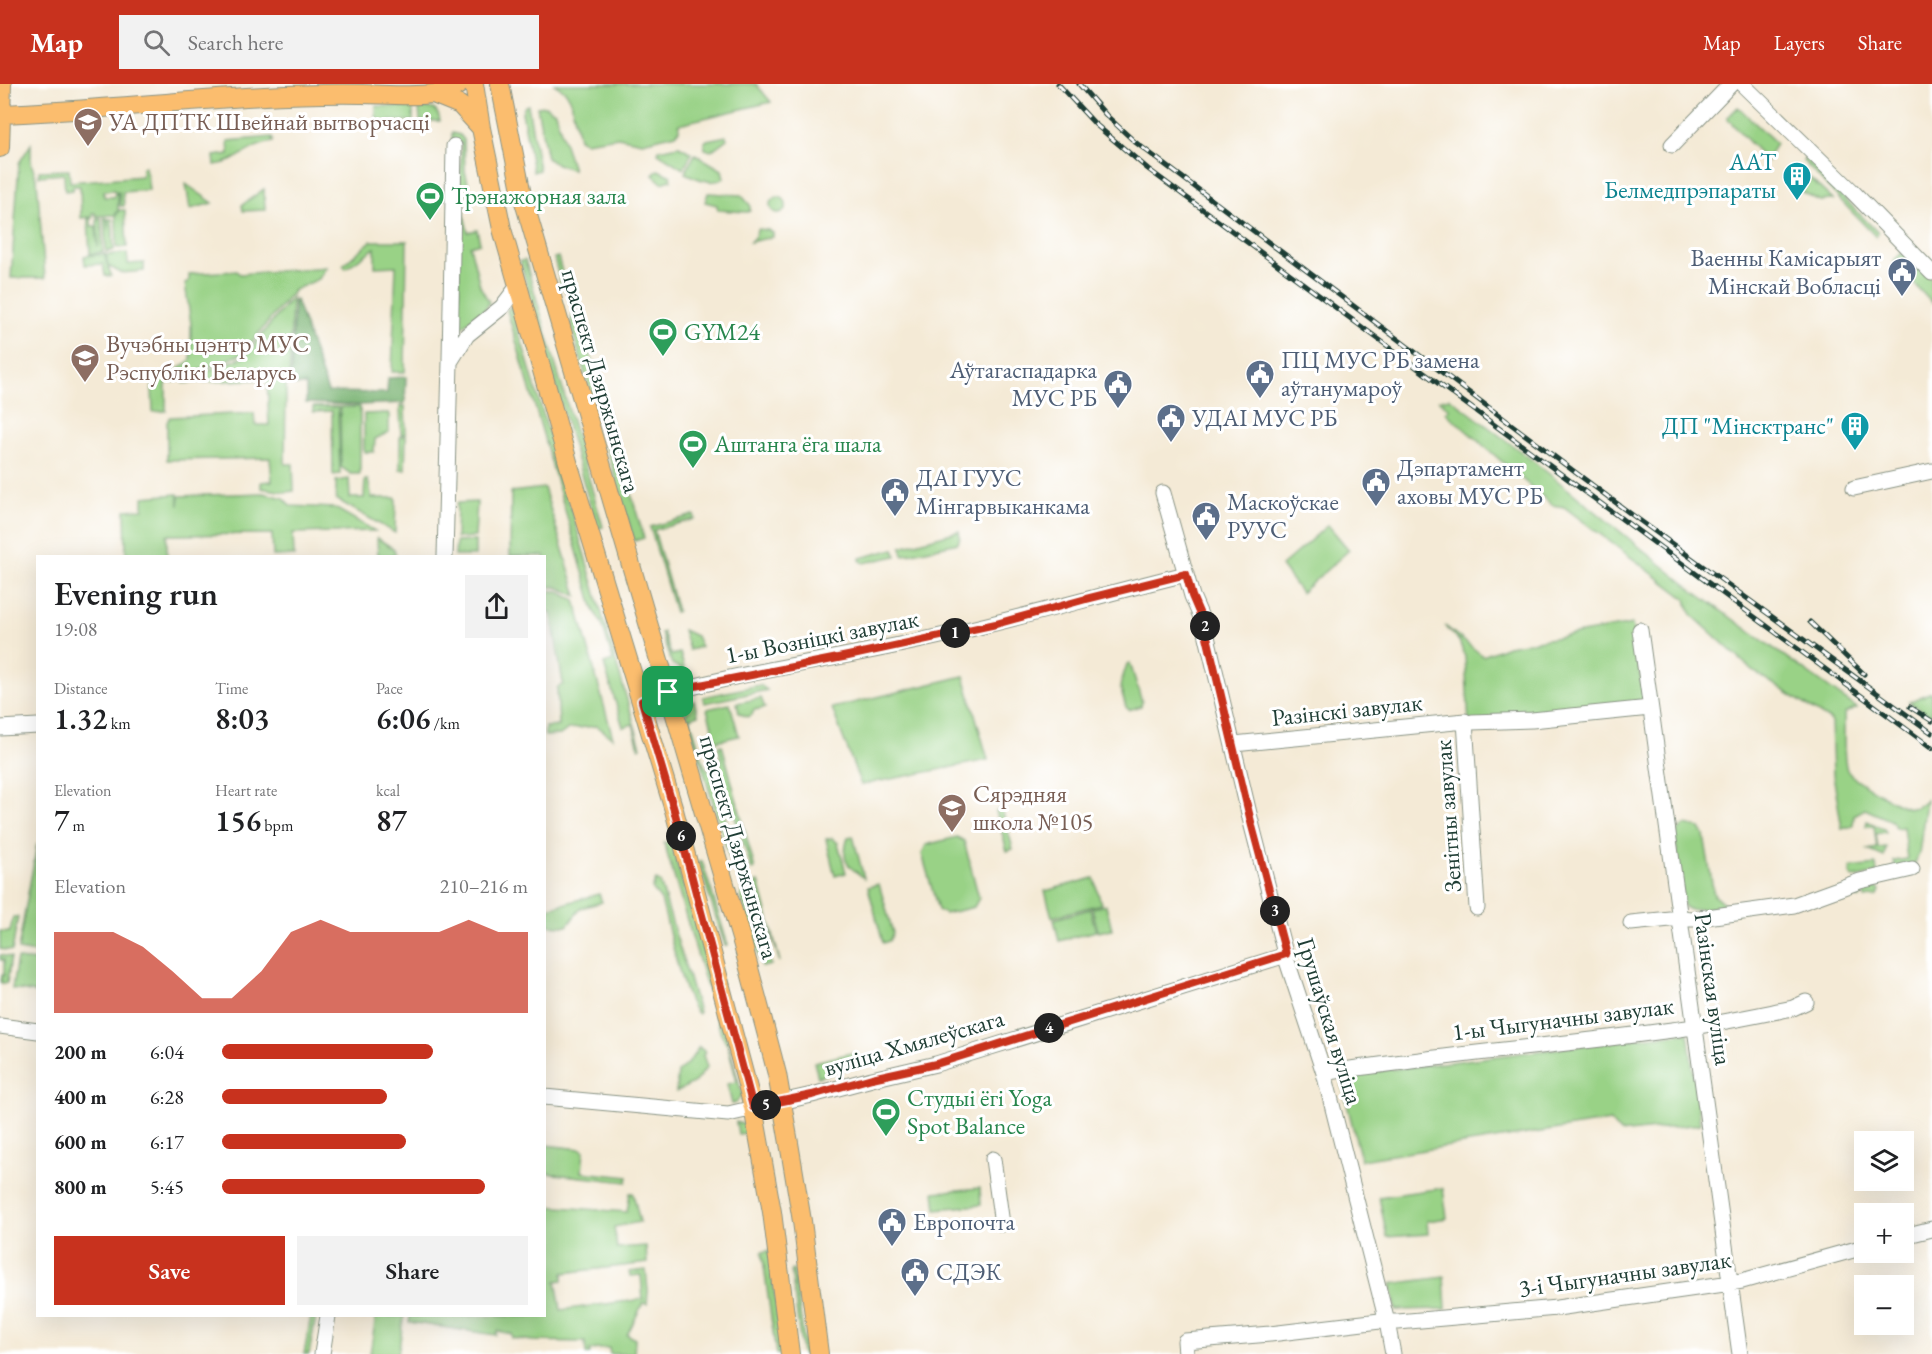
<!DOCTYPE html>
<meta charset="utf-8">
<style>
body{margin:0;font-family:"EB Garamond",serif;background:#f2f2f2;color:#202124;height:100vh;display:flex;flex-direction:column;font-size:22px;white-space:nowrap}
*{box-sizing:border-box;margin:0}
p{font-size:20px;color:#757577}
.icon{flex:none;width:33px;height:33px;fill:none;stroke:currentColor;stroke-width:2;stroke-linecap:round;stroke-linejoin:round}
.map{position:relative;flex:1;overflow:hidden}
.sheet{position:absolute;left:36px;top:471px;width:510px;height:762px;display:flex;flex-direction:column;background:#fff;border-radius:0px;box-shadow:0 6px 24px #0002}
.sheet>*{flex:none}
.controls{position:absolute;left:1854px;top:1047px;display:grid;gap:12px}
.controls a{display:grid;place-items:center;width:60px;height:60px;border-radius:0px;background:#fff;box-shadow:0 6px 24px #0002;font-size:30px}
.pin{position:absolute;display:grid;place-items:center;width:51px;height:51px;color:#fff;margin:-26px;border-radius:12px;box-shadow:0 3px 9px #0006}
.km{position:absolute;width:30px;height:30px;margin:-15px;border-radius:50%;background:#222;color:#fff;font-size:16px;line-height:30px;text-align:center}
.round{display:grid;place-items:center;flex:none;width:63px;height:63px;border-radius:0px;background:#f2f2f2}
.headline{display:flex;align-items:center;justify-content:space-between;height:102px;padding:0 18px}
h1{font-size:33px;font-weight:600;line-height:45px}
.metrics{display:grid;grid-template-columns:repeat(3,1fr);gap:9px;height:102px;padding:6px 18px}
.metrics div{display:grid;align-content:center}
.metrics b{font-size:30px;font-weight:600}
.metrics small{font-size:16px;font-weight:400}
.metrics p{font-size:16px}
.chart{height:168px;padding:12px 18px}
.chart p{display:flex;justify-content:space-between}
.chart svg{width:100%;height:108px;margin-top:6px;fill:#c8321e;opacity:.7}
.action{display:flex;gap:12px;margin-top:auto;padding:12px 18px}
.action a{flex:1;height:69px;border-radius:0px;background:#c8321e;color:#fff;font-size:24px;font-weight:600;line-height:69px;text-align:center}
.action a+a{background:#f2f2f2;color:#202124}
ul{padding:0 18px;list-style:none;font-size:20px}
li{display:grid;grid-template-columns:96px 72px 1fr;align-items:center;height:45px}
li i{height:15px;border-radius:8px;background:#c8321e}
header{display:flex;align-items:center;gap:36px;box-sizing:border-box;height:84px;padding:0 30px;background:#c8321e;color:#fff}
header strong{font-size:28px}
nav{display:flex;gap:33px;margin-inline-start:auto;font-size:21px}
.search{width:420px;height:54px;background:#f2f2f2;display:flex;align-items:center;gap:15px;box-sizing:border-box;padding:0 21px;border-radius:0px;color:#757577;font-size:22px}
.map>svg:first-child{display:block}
</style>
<header>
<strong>Map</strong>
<div class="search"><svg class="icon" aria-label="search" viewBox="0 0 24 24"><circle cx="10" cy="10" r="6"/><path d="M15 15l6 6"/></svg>Search here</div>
<nav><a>Map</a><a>Layers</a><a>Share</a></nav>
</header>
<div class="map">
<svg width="1932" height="1270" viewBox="0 0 1932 1270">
<rect width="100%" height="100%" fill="#fff"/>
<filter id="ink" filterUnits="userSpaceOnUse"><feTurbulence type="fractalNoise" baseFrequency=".0167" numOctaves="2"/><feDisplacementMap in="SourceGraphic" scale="12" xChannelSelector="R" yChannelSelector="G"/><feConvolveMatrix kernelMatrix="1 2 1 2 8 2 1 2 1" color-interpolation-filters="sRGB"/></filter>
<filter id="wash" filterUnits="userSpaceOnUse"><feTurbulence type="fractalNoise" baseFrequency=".008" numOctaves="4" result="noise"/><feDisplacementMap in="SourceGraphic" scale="24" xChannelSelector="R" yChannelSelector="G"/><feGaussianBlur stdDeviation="1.35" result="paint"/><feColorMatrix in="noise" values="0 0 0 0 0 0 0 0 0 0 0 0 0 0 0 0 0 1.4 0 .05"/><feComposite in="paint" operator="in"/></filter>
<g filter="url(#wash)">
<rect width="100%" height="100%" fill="#f4ead6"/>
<!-- green -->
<path fill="#99d286" stroke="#5c885d" stroke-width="1.5" d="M554 0H756L771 18 679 40V46L676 50 642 58 618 53 585 58 579 55 571 17 566 8Z
M528 21 539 86 533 88 522 28 525 22Z
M376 22 413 23V37H382L376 33Z
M545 22 555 28 573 86 552 78 547 74 537 23Z
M1738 23 1776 59 1767 77 1727 34Z
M419 24C431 23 438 24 440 37H420Z
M452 49 460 51 464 56 465 87 469 103 468 109 460 112 461 59 452 57Z
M726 52 727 55 711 67 705 65 704 59 707 56Z
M272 53 273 58C248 61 238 79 215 81L214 72 229 70 228 57Z
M31 60V79L37 97 45 194H11L19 79Z
M679 62 692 69 683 85 658 69 659 66Z
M695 70 722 86 724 94C712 102 696 94 685 89Z
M1806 74 1878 149 1876 153 1803 77Z
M142 83H145L146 89 147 90 149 106 123 108 124 122H120L119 108 115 109 114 106 104 107V113H114L115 110H118V126L115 131 96 132 95 129H92L93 133 81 134 80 102H73V106L65 107 64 90 39 92V87L69 86 70 98 142 92Z
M658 86 671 92V96L662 99 653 91Z
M1798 86 1803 88 1833 116 1820 117 1796 105 1793 97Z
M186 100 213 119 190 125Z
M264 105 265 126 243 127 242 121Z
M708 109 741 111 750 121V127L747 128 718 126 717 121 705 118Z
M770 121a8 8 0 1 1 16 0a8 8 0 1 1-16 0Z
M462 123 468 148 477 146 480 159 470 162 480 202 489 218 486 224 458 246 460 125Z
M119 126H125L127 163 117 164 116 132Z
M91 134V142H96L98 163 97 134H101L103 168 90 170 88 135Z
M104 134H107L108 146V135H112L114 166 106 168Z
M757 145 768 146 773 149V153L750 158 756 151Z
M371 157H407L405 288H392L396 182 375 183V164L346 184 343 181Z
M127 169 128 180 144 179V187L121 189 108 182 106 171Z
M1902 169 1907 171 1932 194V219L1893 177Z
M105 170C105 179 110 184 111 192H105L103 180 85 181 84 172Z
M558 173 568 210 561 202 554 174Z
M525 176 603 443 597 445 520 177Z
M326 183 319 195 294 206 242 270 200 286 182 296 166 299V327L153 328 152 303 191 276V240L185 199 189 197V190L236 187 240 190Z
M292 213 289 300 286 301 285 380H293L294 407 285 408 261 404V398L272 397 270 374 167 376V338L170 333 254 329 255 341H269L267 295 183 299 201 289 244 273Z
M510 223 512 224 641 663 639 664 633 640 623 643 604 580 613 577 602 540 594 526 507 226Z
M577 224 644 454 634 457 571 242 572 231Z
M1450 314 1532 376 1695 508 1857 624 1844 630C1845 645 1842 672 1847 686 1851 695 1900 723 1910 724 1917 724 1921 720 1926 716L1919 770 1915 779 1896 786 1894 777 1907 775 1903 743 1896 744 1892 737 1865 725 1854 731 1853 742 1842 745 1833 690 1831 637 1753 587 1693 532 1688 523 1686 515 1564 423 1552 421 1446 329 1449 325 1439 316Z
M400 322H405L406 350H401Z
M313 323H338L340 390 333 391 332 327 313 328Z
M340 323H360V390H351L341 383Z
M389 329V348L375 355 374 368H364V330Z
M400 352H406L405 386 400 385Z
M349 395 350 414H364L365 396H368L372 414H396L395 449 336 415V397Z
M544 404 577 512 557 503H545L544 472H510L511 408Z
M263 409 284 414 290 422 335 424 375 447 293 449 294 472H273L272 450 167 451V472H126L125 426 143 425V413L178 410 179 422V412Z
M477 418 475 453 456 454 457 419Z
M694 431 695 435 654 446 677 527 675 528 650 443Z
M1328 441 1349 466 1301 509 1281 482Z
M959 447 960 453 958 459 903 471 901 463Z
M377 454 394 465 396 472H378Z
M475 457V472H455L456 458Z
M894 465 896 472 864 479 860 476V474Z
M545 507H557L575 516 613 654 597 642 568 645 560 651 545 652V643L559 642 557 604 563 600 551 528H545Z
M1632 540 1645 620 1469 640 1465 573 1459 557 1445 542 1483 572 1508 562Z
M683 546 696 552 701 563 689 566Z
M663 548 671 571 680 569 685 587 672 580 661 549Z
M1130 579 1142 618 1141 622 1129 626 1126 623 1120 602 1127 580Z
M964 592 988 676 861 701 832 624Z
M760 601 767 606 705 619 703 613Z
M1932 608V632L1909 618 1929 609Z
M761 614 765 624 754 626 752 631 747 633 739 629 737 619Z
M694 617 698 631 690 634 704 681 712 690 743 789 735 788 732 782 686 629 689 620Z
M730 620 739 652 716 657 707 625Z
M722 661 755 785 752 786 720 686 721 675 718 662Z
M1002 725 1013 765 1007 767 996 727Z
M1867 737 1884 745 1886 748 1876 750 1878 764 1886 763 1884 773 1868 766 1877 764 1874 742H1866Z
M1685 741 1700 744 1704 751 1714 811 1727 822 1690 826 1684 823 1675 752 1679 746Z
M853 752 864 794C845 780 841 777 848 753Z
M957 753 964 757 979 814 974 823 945 830 938 826 922 770 926 761Z
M832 754 838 759 846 789 835 792 826 755Z
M670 757 713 900 742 1010 736 1019 732 1020 727 1000 737 998 728 962 721 950 664 759Z
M37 760V869L18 866Z
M698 777H702L728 861 725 862Z
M1876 781 1877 789 1854 794 1851 792 1850 784Z
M1094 794 1101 820 1052 833 1045 807Z
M656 796 660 798 699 928 698 930C683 918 668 839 661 816L652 805Z
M759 798 780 878 755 799Z
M879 800 893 849 889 857 883 859 868 803Z
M747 801 771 881 762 883 741 812 743 803Z
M1878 804 1880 806 1878 812 1865 814 1863 808H1859L1860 814 1855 813 1856 807Z
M599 810 602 818 581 824 567 842 545 841V825Z
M1106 821 1112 845 1098 848 1092 824Z
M1090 825 1096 847 1059 857 1054 835Z
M13 833H18L12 867 0 865V847L10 848Z
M0 871 11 873 7 899H1L2 891H4V876H0Z
M17 875 37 877V909L12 905Z
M1688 948 1700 1040 1620 1049 1610 1037 1361 1076 1340 992Z
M699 963 705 968 703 971 707 983 695 998 676 1008 678 988 689 978Z
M852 969 862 974 859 981 818 993 814 978Z
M736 1038 748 1042 755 1076H752L747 1049 738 1050Z
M545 1061 581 1065 584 1067 582 1088 628 1093 627 1098 545 1089Z
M980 1104 981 1121 936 1125 934 1108Z
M1443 1104 1447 1134 1427 1137 1428 1150 1387 1153 1379 1113Z
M630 1109H633L640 1138 614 1143 617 1164 646 1162 647 1179 563 1189V1196L556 1197 561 1226 643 1215 641 1191 630 1192 629 1188 646 1186 648 1207 647 1220 643 1219 627 1251 635 1255 634 1270H610L609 1264 590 1266V1270H586L585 1258 533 1257 512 1254V1250L497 1247 496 1251 409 1238 410 1232H544L545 1122 627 1128Z
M769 1167 782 1270H776L762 1168Z
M791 1186H794L806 1270H802Z
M1444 1193 1446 1225 1396 1226 1391 1200Z
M311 1232H316L309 1270H304Z
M376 1232H404L398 1270H370Z"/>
<!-- forest -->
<path fill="#7ab473" stroke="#4c7854" stroke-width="1.5" d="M296 216 328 308 387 309 388 294 406 293 405 319 357 321 306 319V301H295L291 297 294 217Z"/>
</g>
<g filter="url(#ink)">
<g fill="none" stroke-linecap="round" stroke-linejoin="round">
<!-- minor casing -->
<g stroke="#8a9485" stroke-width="17">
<path id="minor" d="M1742 0 1851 106 1932 189
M1672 61 1731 0
M450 275 454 62
M1854 404 1932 387
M1163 409 1192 512 1204 540 1252 742 1287 877 1324 989 1387 1238 1393 1270
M445 472 450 278 467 251 502 223 518 202
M1640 546 1740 1270
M642 617C730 589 823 578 913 558 1005 539 1095 512 1186 490
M1472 638 1532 636 1650 624
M0 644 38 642
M1234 660 1465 637 1477 824
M1631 839 1680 834 1692 835 1794 821 1860 797 1912 785
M0 942 38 947
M1324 989C1440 971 1556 962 1672 946 1712 941 1753 932 1793 924L1806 918
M544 1013 728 1030 812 1011 872 995 936 980 1286 871
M993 1075 1002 1140
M1904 1152 1932 1145
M322 1270 328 1232
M1186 1270 1185 1257 1270 1250 1380 1237 1398 1238 1557 1224 1717 1201 1742 1197 1864 1163"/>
</g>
<!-- major casing -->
<g stroke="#8a9485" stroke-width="20">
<path id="major" d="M474 0 481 44 502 145 570 385 674 726 753 1023 772 1128 790 1270
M500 0 522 111 742 858 765 944 777 990 790 1065 802 1137 819 1270
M433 10 460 21 481 44
M0 30C121 26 241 8 362 10 389 10 438 17 460 0
M0 64 2 0"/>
</g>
<!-- minor -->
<use href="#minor" stroke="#fff" stroke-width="15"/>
<!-- major -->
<use href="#major" stroke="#fbbd6e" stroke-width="18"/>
<!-- rail casing -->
<g stroke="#1f3d34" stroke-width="5">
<path id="rail" d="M1058 0 1095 40 1148 85 1932 664
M1079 0 1106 31 1135 58 1631 430 1932 649
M1810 538 1864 590
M1910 623 1932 637"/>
</g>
<!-- rail -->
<use href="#rail" stroke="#fff" stroke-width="3" stroke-dasharray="9" stroke-linecap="butt"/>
</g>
</g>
<g fill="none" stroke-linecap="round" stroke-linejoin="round" filter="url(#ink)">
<!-- route casing -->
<g stroke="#fff" stroke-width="12">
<path id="route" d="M1186 490 1192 512 1204 540 1252 742 1286 870 936 980 872 994 812 1011 753 1023 674 726 642 617 695 602 848 572 996 540 1086 515Z"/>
</g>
<!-- route -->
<use href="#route" stroke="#c8321e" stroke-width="8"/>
</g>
<!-- icons -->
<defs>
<g id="university-pin" transform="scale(1.5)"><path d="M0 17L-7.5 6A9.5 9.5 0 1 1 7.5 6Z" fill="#8d6e63" stroke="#fff"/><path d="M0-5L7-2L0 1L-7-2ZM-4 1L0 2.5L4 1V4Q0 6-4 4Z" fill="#fff"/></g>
<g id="building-pin" transform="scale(1.5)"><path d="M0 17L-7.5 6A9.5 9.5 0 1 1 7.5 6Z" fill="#0f9aa8" stroke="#fff"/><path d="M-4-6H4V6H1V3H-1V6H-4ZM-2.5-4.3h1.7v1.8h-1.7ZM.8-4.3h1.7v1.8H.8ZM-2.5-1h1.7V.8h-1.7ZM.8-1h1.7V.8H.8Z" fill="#fff"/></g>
<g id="stadium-pin" transform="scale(1.5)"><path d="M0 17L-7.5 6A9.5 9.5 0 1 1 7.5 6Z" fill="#2e9e5b" stroke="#fff"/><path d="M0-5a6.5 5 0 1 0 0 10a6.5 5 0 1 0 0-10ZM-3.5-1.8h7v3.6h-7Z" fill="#fff"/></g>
<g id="civic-pin" transform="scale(1.5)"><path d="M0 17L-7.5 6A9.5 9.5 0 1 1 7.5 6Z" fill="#5c6f8a" stroke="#fff"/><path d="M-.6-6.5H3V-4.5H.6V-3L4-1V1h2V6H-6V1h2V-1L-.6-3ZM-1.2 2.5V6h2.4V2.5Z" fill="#fff"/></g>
<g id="school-pin" transform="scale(1.5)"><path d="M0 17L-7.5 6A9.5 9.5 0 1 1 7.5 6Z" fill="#8d6e63" stroke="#fff"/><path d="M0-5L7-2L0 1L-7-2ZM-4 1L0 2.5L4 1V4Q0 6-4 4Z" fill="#fff"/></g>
</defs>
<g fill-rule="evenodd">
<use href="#university-pin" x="88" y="38"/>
<use href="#building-pin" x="1797" y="92"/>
<use href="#stadium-pin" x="430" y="112"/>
<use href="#civic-pin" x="1902" y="188"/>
<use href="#stadium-pin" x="663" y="248"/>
<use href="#university-pin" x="85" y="274"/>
<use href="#civic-pin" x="1260" y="290"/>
<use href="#civic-pin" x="1118" y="300"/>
<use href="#civic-pin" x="1171" y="334"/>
<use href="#building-pin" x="1855" y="342"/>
<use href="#stadium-pin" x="693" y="360"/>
<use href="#civic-pin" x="1376" y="398"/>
<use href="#civic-pin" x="895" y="408"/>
<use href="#civic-pin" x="1206" y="432"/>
<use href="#school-pin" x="952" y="724"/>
<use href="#stadium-pin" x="886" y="1028"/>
<use href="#civic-pin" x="892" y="1138"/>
<use href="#civic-pin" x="915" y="1188"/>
</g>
<g text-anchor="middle" stroke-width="6" stroke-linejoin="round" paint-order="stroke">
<!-- education labels -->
<g font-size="24" fill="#785e54" stroke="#fff" text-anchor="start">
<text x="109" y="46">УА ДПТК Швейнай вытворчасці</text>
<text x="106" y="268">Вучэбны цэнтр МУС<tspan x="106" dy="28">Рэспублікі Беларусь</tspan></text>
<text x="973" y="718">Сярэдняя<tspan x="973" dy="28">школа №105</tspan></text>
</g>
<!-- culture labels -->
<g font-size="24" fill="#0d838f" stroke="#fff" text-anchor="end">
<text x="1776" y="86">ААТ<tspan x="1776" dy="28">Белмедпрэпараты</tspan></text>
<text x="1834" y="350">ДП "Мінсктранс"</text>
</g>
<!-- leisure labels -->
<g font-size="24" fill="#27864d" stroke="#fff" text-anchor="start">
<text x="451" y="120">Трэнажорная зала</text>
<text x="684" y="256">GYM24</text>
<text x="714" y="368">Аштанга ёга шала</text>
<text x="907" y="1022">Студыі ёгі Yoga<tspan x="907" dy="28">Spot Balance</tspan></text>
</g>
<!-- service labels -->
<g font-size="24" fill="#4e5e75" stroke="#fff" text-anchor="start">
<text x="1881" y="182" text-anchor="end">Ваенны Камісарыят<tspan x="1881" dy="28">Мінскай Вобласці</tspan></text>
<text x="1281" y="284">ПЦ МУС РБ замена<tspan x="1281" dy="28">аўтанумароў</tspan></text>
<text x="1097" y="294" text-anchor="end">Аўтагаспадарка<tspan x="1097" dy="28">МУС РБ</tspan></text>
<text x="1192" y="342">УДАІ МУС РБ</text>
<text x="1397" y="392">Дэпартамент<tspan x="1397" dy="28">аховы МУС РБ</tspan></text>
<text x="916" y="402">ДАІ ГУУС<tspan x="916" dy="28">Мінгарвыканкама</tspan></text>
<text x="1227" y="426">Маскоўскае<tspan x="1227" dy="28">РУУС</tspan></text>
<text x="913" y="1146">Европочта</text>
<text x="936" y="1196">СДЭК</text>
</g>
<!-- street labels -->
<g font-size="24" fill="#1f3d34" stroke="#fff">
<text transform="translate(601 297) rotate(74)" y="8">праспект Дзяржынскага</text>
<text transform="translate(822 553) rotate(-11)" y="8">1-ы Возніцкі завулак</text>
<text transform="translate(1347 626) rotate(-6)" y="8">Разінскі завулак</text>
<text transform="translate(1448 732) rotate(-94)" y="8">Зенітны завулак</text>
<text transform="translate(739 763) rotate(74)" y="8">праспект Дзяржынскага</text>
<text transform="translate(1713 905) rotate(82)" y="8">Разінская вуліца</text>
<text transform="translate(1563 935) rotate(-7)" y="8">1-ы Чыгуначны завулак</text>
<text transform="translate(1330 937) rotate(73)" y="8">Грушаўская вуліца</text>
<text transform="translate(914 959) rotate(-16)" y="8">вуліца Хмялеўскага</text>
<text transform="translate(1625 1190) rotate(-8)" y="8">3-і Чыгуначны завулак</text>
</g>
</g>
</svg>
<div class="controls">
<a><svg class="icon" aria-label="layers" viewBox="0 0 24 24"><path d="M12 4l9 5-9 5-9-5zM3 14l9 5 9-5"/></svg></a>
<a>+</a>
<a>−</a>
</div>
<div class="pin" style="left:668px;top:608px;background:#1e9e55"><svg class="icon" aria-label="arrive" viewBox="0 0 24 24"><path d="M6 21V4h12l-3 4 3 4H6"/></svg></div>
<b class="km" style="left:955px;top:549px">1</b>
<b class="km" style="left:1205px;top:542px">2</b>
<b class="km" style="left:1275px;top:827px">3</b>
<b class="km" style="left:1049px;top:944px">4</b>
<b class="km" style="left:766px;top:1021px">5</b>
<b class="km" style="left:681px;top:752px">6</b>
<section class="sheet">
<div class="headline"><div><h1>Evening run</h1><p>19:08</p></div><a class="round"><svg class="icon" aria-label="share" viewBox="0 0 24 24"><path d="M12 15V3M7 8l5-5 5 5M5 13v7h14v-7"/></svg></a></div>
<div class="metrics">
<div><p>Distance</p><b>1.32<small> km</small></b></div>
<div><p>Time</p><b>8:03</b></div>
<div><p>Pace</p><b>6:06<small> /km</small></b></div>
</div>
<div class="metrics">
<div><p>Elevation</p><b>7<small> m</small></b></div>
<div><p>Heart rate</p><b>156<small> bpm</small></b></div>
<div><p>kcal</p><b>87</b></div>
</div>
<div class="chart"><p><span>Elevation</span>210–216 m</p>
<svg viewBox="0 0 160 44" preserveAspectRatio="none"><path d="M0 44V11L10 11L20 11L30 17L40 27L50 38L60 38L70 27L80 11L90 6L100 11L110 11L120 11L130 11L140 6L150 11L160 11V44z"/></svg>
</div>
<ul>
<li><b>200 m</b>6:04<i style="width:69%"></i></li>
<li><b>400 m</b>6:28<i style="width:54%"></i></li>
<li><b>600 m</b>6:17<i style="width:60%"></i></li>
<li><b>800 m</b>5:45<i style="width:86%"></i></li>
</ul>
<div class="action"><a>Save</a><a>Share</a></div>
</section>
</div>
